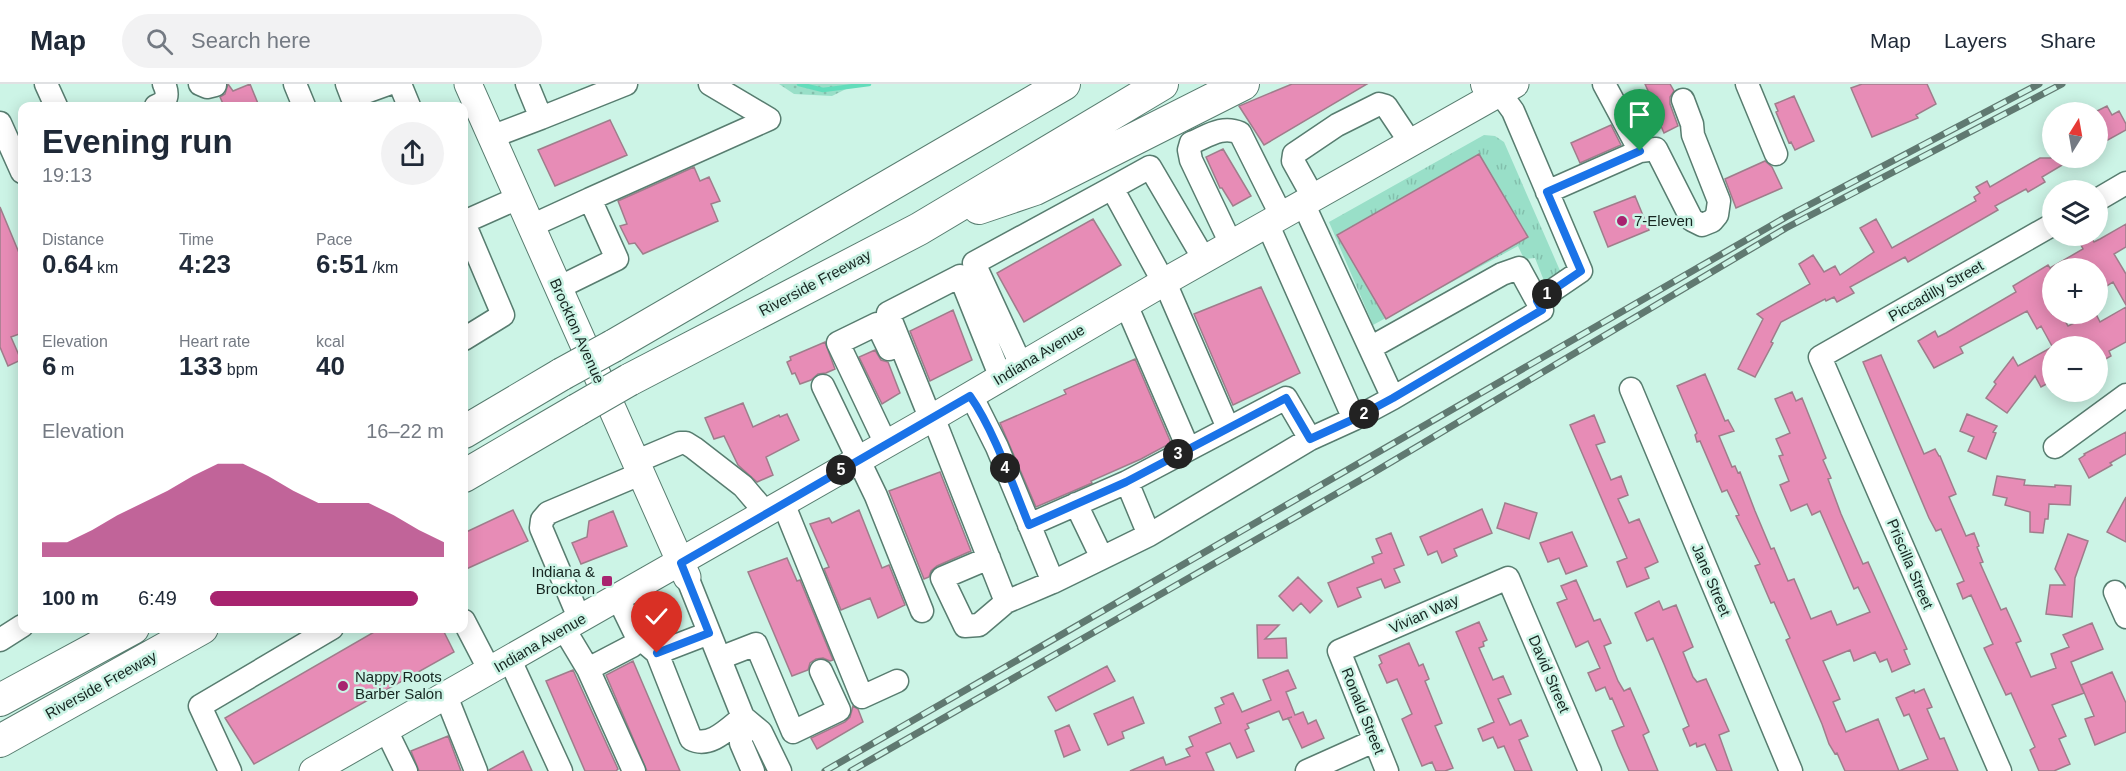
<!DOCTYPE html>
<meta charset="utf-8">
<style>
body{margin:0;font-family:Helvetica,sans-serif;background:#f2f2f3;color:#1f2937;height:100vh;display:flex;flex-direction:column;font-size:22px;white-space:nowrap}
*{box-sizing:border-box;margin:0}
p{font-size:20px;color:#747a83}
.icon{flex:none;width:33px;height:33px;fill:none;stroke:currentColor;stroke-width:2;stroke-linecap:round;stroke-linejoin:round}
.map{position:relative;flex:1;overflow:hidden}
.side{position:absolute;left:18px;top:18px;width:450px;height:531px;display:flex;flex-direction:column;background:#fff;border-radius:12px;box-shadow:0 3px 15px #0003}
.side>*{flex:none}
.needle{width:39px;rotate:11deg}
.controls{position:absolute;left:2042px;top:18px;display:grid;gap:12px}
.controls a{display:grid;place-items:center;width:66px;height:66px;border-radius:50%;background:#fff;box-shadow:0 3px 15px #0003;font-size:30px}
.pin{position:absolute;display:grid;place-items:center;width:51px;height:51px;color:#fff;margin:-62px -26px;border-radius:50% 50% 50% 0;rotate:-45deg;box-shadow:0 0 6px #0007}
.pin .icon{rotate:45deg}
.km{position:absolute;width:30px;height:30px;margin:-15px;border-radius:50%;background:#222;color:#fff;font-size:16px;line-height:30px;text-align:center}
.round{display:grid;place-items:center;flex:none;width:63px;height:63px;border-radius:32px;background:#f2f2f3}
.overview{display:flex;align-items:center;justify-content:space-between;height:102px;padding:0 24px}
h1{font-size:33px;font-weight:700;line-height:45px}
.figures{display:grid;grid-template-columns:repeat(3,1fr);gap:9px;height:102px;padding:6px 24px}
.figures div{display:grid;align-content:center}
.figures b{font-size:26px;font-weight:700}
.figures small{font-size:16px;font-weight:400}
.figures p{font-size:16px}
.chart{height:168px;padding:12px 24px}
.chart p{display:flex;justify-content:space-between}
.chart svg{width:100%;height:108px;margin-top:6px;fill:#a8236f;opacity:.7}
ul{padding:0 24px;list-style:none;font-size:20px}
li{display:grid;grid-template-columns:96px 72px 1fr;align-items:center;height:45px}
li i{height:15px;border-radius:8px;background:#a8236f}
header{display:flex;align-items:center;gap:36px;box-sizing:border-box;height:84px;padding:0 30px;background:#fff;border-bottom:2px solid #e0e1e3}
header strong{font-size:28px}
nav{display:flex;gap:33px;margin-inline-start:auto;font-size:21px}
.search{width:420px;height:54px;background:#f2f2f3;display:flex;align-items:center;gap:15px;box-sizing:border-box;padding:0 21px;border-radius:33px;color:#747a83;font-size:22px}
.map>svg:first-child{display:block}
</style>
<header>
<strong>Map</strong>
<div class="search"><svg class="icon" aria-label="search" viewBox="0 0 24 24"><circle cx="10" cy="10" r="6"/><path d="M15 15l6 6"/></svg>Search here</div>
<nav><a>Map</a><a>Layers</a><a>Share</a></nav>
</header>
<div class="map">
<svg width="2126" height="687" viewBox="0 0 2126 687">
<defs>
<pattern id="grass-tufts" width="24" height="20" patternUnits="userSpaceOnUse" patternTransform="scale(1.5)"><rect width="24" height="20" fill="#99dfc8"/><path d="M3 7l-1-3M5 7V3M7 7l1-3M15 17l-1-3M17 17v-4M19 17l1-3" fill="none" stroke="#83bfac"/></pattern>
<pattern id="park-dots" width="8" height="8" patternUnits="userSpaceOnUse" patternTransform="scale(1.5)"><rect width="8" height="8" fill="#99dfc8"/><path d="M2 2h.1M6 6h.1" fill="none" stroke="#83bfac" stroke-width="1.8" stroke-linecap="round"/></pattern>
</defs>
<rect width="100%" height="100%" fill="#ccf4e6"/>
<!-- grass -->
<path fill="url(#grass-tufts)" d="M1484 51 1495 52 1504 58 1568 205 1550 212 1535 174 1524 175 1518 162 1373 241 1329 138Z"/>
<!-- park -->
<path fill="url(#park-dots)" d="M779 0H856L832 12 794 10Z"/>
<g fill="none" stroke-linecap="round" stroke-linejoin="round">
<!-- stream -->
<path stroke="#62ddbb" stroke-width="4.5" d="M799 0 823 6 869 0"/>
</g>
<!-- building -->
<path fill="#e78cb6" stroke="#9f7d8b" stroke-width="1.5" d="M228 0 233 7 250 0 259 22H224L220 13 225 10Z
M1292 0H1367L1264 61 1239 22Z
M1645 0H1670L1674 7 1670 13V20L1678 42 1664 49 1657 33 1654 34 1644 11 1649 9Z
M1862 0H1927L1936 20 1916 31 1918 34 1872 53 1851 4Z
M1794 12 1814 57 1795 66 1791 58 1789 59 1776 28 1778 27 1775 20Z
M2107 22 2112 31 2119 27 2126 40V46L2097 62V27Z
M610 36 627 71 555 102 538 66Z
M1611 41 1621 61 1580 79 1571 59Z
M1223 65 1251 112 1233 122 1222 104H1220L1206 73Z
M1479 70 1528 153 1386 235 1337 151Z
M2040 74H2074L2042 93 2045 98 2028 108 2026 105 1995 122 1998 126 1908 178 1905 173 1850 203 1854 209 1837 218 1834 213 1826 217 1825 215 1781 238 1771 258 1773 259 1755 293 1738 285 1763 235 1757 230 1810 200 1799 180 1813 171 1824 188 1835 182 1840 191 1874 168 1860 144 1876 135 1892 164 1976 117 1974 113 1980 109 1976 103 1987 97 1990 103Z
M1765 77 1772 83 1782 104 1736 124 1725 95Z
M694 83 700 97 709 93 720 117 711 120 718 137 643 170 635 159 629 160 620 142 627 140 618 117Z
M1635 112 1649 146 1608 163 1594 128Z
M0 123 22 176V249L11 253 21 276 8 282 0 263Z
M1093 135 1121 181 1024 238 997 189Z
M2126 140V163L2114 170 2126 190V221L2113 198 2097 208V184H2050L2052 188V230H2061L2068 242 2093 230H2096L2100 238 2126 223V258L2109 267 2111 272 2097 280V262H2052L2041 242 2037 245 2027 227 1960 263 1963 269 1934 284 1918 257 1935 247 1938 253 1946 249 2016 208 2013 202 2048 181 2050 184 2083 165 2081 161 2092 154 2094 158 2100 155Z
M1261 203 1300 289 1233 321 1194 230Z
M953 226 972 276 930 297 910 247Z
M825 258 835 285 826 289 818 290 811 296 800 300 795 289 792 290 787 278 791 276 790 273Z
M2052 263V297L2041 303 2035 292 2007 329 1986 314 1996 300 1994 298 2013 273 2018 282Z
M875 266 881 276 888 278 900 309 882 320 859 273Z
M1881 271 1924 370 1935 365 1939 372H1940L1956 410 1949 413 1966 452 1974 449 1979 462 1977 463 1983 478 1980 479 2001 526 2006 524 2021 557 2016 559 2031 593 2056 584 2051 570 2069 563 2063 551 2092 539 2103 565 2071 578 2084 609 2052 621 2066 652 2059 655 2070 680 2054 687H2039L2030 666 2035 663 2011 609 2006 611 1984 564 1993 560 1971 511 1963 515 1957 500 1964 497 1941 445 1936 447 1929 434 1863 278Z
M1135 275 1171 359 1141 375 1091 397 1092 399 1036 423 1000 339 1066 310 1064 306Z
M1705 290 1725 337 1728 336 1734 347 1719 352 1732 383 1735 382 1738 389 1740 388 1755 427 1771 465 1774 464 1788 497 1794 495 1811 535 1831 527 1837 541 1870 528 1858 503 1854 505 1820 427 1812 431 1807 420 1791 427 1780 401 1789 397 1779 372 1783 371 1776 355 1790 349 1775 315 1792 308 1796 317 1802 314 1826 374 1823 376 1831 394 1828 395 1841 430 1863 480 1868 478 1907 565 1904 566 1910 580 1892 588 1887 575 1880 578 1875 568 1854 577 1850 566 1823 577 1840 615 1833 618 1846 648 1878 635 1899 687 1928 675 1909 630 1904 632 1896 614 1914 606 1915 609 1924 605 1932 623 1927 625 1940 655 1944 654 1958 687H1845L1837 669 1835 670 1829 660 1822 640 1786 556 1790 554 1774 518 1771 519 1755 482 1760 480 1736 432 1739 431 1727 406 1722 408 1700 357 1697 358 1695 351 1697 349 1677 302Z
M743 319 753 343 779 331 780 333 787 330 799 356 766 373 773 391 757 398 738 381 724 352 714 355 705 334Z
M1967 330 1997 342 1993 348 1996 349 1986 375 1968 367 1974 353 1960 347Z
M1594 331 1605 358 1596 361 1611 396 1621 392 1628 411 1618 415 1629 439 1639 435 1658 478 1645 484 1649 494 1627 503 1617 478 1627 474 1570 341Z
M2126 348V370L2110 379 2112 381 2089 394 2079 375 2085 371 2084 370Z
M940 388 971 467 937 482 931 487 929 493 924 495 889 407Z
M1997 392 2025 396 2024 401 2055 403V401L2071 402 2070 421 2049 420 2048 435H2045L2043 449 2030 448V428L2005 421 2007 414 1993 411Z
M2126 413V458L2107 448Z
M1505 419 1537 429 1529 455 1497 444Z
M1482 425 1492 449 1454 465 1457 472 1442 479 1437 467 1428 471 1420 453Z
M513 426 528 457 464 486V449Z
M859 426 882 484 889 481 905 521 878 534 870 514 841 526 824 485 829 483 810 440 829 434 832 439Z
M613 427 627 462 581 480 572 459 587 453 589 437Z
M1572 448 1587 482 1566 490 1559 474 1548 478 1540 459Z
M1391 449 1404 481 1394 485 1400 498 1385 504 1381 495 1357 504 1361 513 1338 523 1328 499 1374 479 1372 473 1382 469 1376 455Z
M2068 450 2088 457 2075 494 2072 533 2046 530 2050 501H2065L2055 485Z
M787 474 797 497 800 496 833 576 830 577 823 574 816 575 810 579 808 586 792 592 748 488Z
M1298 493 1322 517 1310 529 1301 519 1293 527 1279 512Z
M1576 496 1594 537 1600 535 1611 559 1604 562 1618 597 1624 607 1630 604 1649 648 1643 651 1658 687H1629L1618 662 1612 647 1624 642 1612 614 1610 615 1605 603 1596 607 1588 589 1600 584 1588 557 1576 563 1557 519 1567 515 1561 502Z
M1659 517 1663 526 1676 521 1693 563 1683 568 1693 593 1697 598 1706 595 1729 647 1719 651 1732 687H1717L1705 660 1697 663 1696 659 1690 662 1683 645 1689 642 1664 580 1653 554 1647 557 1635 529Z
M1479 538 1487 556 1483 558 1484 562 1479 564 1493 596 1503 592 1511 610 1498 615 1510 641 1521 636 1528 652 1519 656 1532 687H1515L1504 662 1498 664 1493 653 1483 657 1478 645 1494 638 1456 548Z
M1257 541H1279L1265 555 1286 554 1287 574H1258Z
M381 544H442L454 568 254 680 225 634Z
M1409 559 1419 582 1423 580 1429 595 1425 597 1442 639 1435 642 1453 684 1445 687H1436L1432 678 1422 682 1402 635 1412 630 1397 595 1387 599 1379 581 1382 579 1379 572Z
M633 577 680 687H647L606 591Z
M1107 582 1115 597 1056 627 1048 613Z
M573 586 618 685 616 687H585L546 597Z
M1288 586 1296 604 1286 608 1295 631 1303 628 1308 640 1316 636 1324 654 1302 664 1288 634 1292 633 1283 636 1279 627 1247 640 1249 644 1245 646 1254 667 1237 674 1230 659 1206 669 1214 687H1130L1163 673 1166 681 1190 672 1186 665 1193 662 1189 653 1221 639 1215 624 1224 620 1221 614 1233 609 1242 628 1271 616 1263 596Z
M2112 588 2126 619V648L2095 661 2085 635 2094 632 2081 601Z
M1133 613 1144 639 1122 648 1124 654 1108 661 1094 630Z
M853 622 858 625 863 638 817 665 811 654 845 638 850 633Z
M1069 641 1080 666 1064 673 1055 647Z
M448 652 461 687H419L411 667Z
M523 667 532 687H489V686Z"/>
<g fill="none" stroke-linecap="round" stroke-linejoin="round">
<!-- minor casing -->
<g stroke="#587d70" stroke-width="25">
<path id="minor" d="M46 0 56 22
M200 0 207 3 215 1
M295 0 304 22
M347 0 352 13 388 0
M400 0 409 22
M1747 0 1776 70
M1500 9 1513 27 1581 187 1537 217
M156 22C167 18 169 11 164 0
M541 34 626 0
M0 39 22 88
M491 53 541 34 527 0
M1640 67 1656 65 1692 136 1702 141 1712 137 1717 131 1719 117 1693 51 1692 40 1683 16
M1112 104 1150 83 1204 175
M1547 108 1640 67 1604 0
M1313 113 1293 77 1294 70 1337 41 1379 20 1386 22 1410 58
M590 115 769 35 710 0
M2097 116 2126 99
M464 138 518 114
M464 139 503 231 464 255
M1267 139 1354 335 1393 314 1303 119
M531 142 590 115 617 175 558 204
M1231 160 1191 76 1189 66 1191 59C1208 52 1222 41 1240 49L1281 131
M1124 221 1131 232 1188 364
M1370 264 1502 190 1519 184 1542 226 1393 314
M1021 281 974 179 1112 104 1170 210 1228 344
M1001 294 960 192 888 229 927 326 937 343 1006 518 1053 498
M823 302 876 412 922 527
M1631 305 1791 687
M970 312 976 321 997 363 1053 498 1149 451 1127 398 1286 314 1310 355 1354 335
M886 360 838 259 877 240 889 265
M2055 363 2126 311
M635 378 680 359H686L694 364 743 402 766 429
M783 419 862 613 897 597
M1076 420 1102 474
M1029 441 1127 398
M1149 451 1310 355
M989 474 942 494 965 542 979 541 1006 518
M687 493 743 633 741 659 753 687
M2115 508 2126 533
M580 536 541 444 542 436 548 429 640 390
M464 537 490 587
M564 545 588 585 634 687
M636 551 657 569 691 655C710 665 729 644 743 633
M0 556 22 542
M657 569 709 549
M720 574 756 560 793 648 839 626 821 587
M510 576 561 687
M588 585 632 562 636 558V551L618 514
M446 612 476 687
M743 633 761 648 780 687
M386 646 406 687
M230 687 200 622 332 544
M1307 687 1374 657
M1387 687 1339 567 1508 494 1590 687
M2000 687 1820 273 2052 141"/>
</g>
<!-- major casing -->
<g stroke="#587d70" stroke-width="29">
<path id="major" d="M468 0 687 493
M313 687 932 334 1164 198 1515 0"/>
</g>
<!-- highway casing -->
<g stroke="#587d70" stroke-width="34">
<path id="highway" d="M1487 0 1500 9
M979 124 1035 105 1243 0
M613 262 1064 0
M629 296 919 145 1162 0
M464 348 562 290
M464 392 577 326
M0 616 133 544
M0 657 202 544"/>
</g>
<!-- minor -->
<use href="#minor" stroke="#fff" stroke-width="22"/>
<!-- major -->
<use href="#major" stroke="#fff" stroke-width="27"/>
<!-- highway -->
<use href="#highway" stroke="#fff" stroke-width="32"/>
<!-- rail casing -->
<g stroke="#607971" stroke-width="7">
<path id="rail" d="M825 687 1786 133 2039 0
M851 687 1371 390 1786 144 2062 0"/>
</g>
<!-- rail -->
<use href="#rail" stroke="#ccf4e6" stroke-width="4.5" stroke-dasharray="14" stroke-linecap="butt"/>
<!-- highway-bridge casing -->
<g stroke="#587d70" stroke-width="34" stroke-linecap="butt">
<path id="highway-bridge" d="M562 290 613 262
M577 326 629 296"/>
</g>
<!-- highway-bridge -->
<use href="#highway-bridge" stroke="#fff" stroke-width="32"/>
</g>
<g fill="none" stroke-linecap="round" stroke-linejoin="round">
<!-- route casing -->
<g stroke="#fff" stroke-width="12">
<path id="route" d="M657 569 709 549 681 479 970 312C994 346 1013 402 1029 441L1126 398 1286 314 1310 355 1354 335 1393 314 1542 226 1537 217 1581 187 1547 108 1640 67"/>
</g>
<!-- route -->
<use href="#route" stroke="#1a73e8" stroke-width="8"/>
</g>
<!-- markers -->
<g fill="#a8236f" stroke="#ccf4e6" stroke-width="2">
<circle cx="1622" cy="137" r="6"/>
<rect x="601" y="491" width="12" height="12" rx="3"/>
<circle cx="343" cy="602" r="6"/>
</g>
<g text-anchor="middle" stroke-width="5" stroke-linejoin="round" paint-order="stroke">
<!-- poi labels -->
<g font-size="15" fill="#162621" stroke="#ccf4e6" text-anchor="start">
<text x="1634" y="142">7-Eleven</text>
<text x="595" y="493" text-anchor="end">Indiana &amp;<tspan x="595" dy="17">Brockton</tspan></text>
<text x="355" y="598">Nappy Roots<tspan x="355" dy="17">Barber Salon</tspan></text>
</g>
<!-- street labels -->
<g font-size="15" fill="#162621" stroke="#ccf4e6">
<text transform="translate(815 199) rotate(-28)" y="5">Riverside Freeway</text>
<text transform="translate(1936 207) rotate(-30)" y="5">Piccadilly Street</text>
<text transform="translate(577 247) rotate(66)" y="5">Brockton Avenue</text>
<text transform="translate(1039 271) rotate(-31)" y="5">Indiana Avenue</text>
<text transform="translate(1910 480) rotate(67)" y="5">Priscilla Street</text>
<text transform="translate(1711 496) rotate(67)" y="5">Jane Street</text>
<text transform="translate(1424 530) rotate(-24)" y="5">Vivian Way</text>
<text transform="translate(540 559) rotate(-30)" y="5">Indiana Avenue</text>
<text transform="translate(1549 590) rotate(67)" y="5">David Street</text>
<text transform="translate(101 601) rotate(-29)" y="5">Riverside Freeway</text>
<text transform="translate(1363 627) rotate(68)" y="5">Ronald Street</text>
</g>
</g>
</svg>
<div class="controls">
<a><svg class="needle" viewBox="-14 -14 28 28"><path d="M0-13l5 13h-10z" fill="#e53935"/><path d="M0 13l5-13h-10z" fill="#747a83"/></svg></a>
<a><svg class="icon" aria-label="layers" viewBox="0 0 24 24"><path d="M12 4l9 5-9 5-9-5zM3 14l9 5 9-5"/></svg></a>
<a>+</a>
<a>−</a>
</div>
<div class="pin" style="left:1640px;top:67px;background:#1e9e55"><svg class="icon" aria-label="arrive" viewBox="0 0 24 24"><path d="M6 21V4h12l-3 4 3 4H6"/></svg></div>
<div class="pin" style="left:657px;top:569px;background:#d93025"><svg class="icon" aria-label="check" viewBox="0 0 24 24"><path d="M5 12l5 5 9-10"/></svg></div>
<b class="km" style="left:1547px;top:210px">1</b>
<b class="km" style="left:1364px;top:330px">2</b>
<b class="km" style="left:1178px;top:370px">3</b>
<b class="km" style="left:1005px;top:384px">4</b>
<b class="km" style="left:841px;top:386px">5</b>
<section class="side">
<div class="overview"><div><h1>Evening run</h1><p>19:13</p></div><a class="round"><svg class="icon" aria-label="share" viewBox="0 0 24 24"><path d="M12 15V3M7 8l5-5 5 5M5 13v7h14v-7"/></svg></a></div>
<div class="figures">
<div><p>Distance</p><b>0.64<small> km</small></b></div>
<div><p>Time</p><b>4:23</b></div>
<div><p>Pace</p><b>6:51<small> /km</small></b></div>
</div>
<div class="figures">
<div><p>Elevation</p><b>6<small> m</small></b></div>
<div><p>Heart rate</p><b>133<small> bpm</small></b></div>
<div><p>kcal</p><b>40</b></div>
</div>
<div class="chart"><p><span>Elevation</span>16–22 m</p>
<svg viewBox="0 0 160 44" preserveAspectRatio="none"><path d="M0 44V38L10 38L20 33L30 27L40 22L50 17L60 11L70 6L80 6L90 11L100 17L110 22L120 22L130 22L140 27L150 33L160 38V44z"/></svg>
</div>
<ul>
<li><b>100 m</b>6:49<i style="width:89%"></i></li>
</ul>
</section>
</div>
